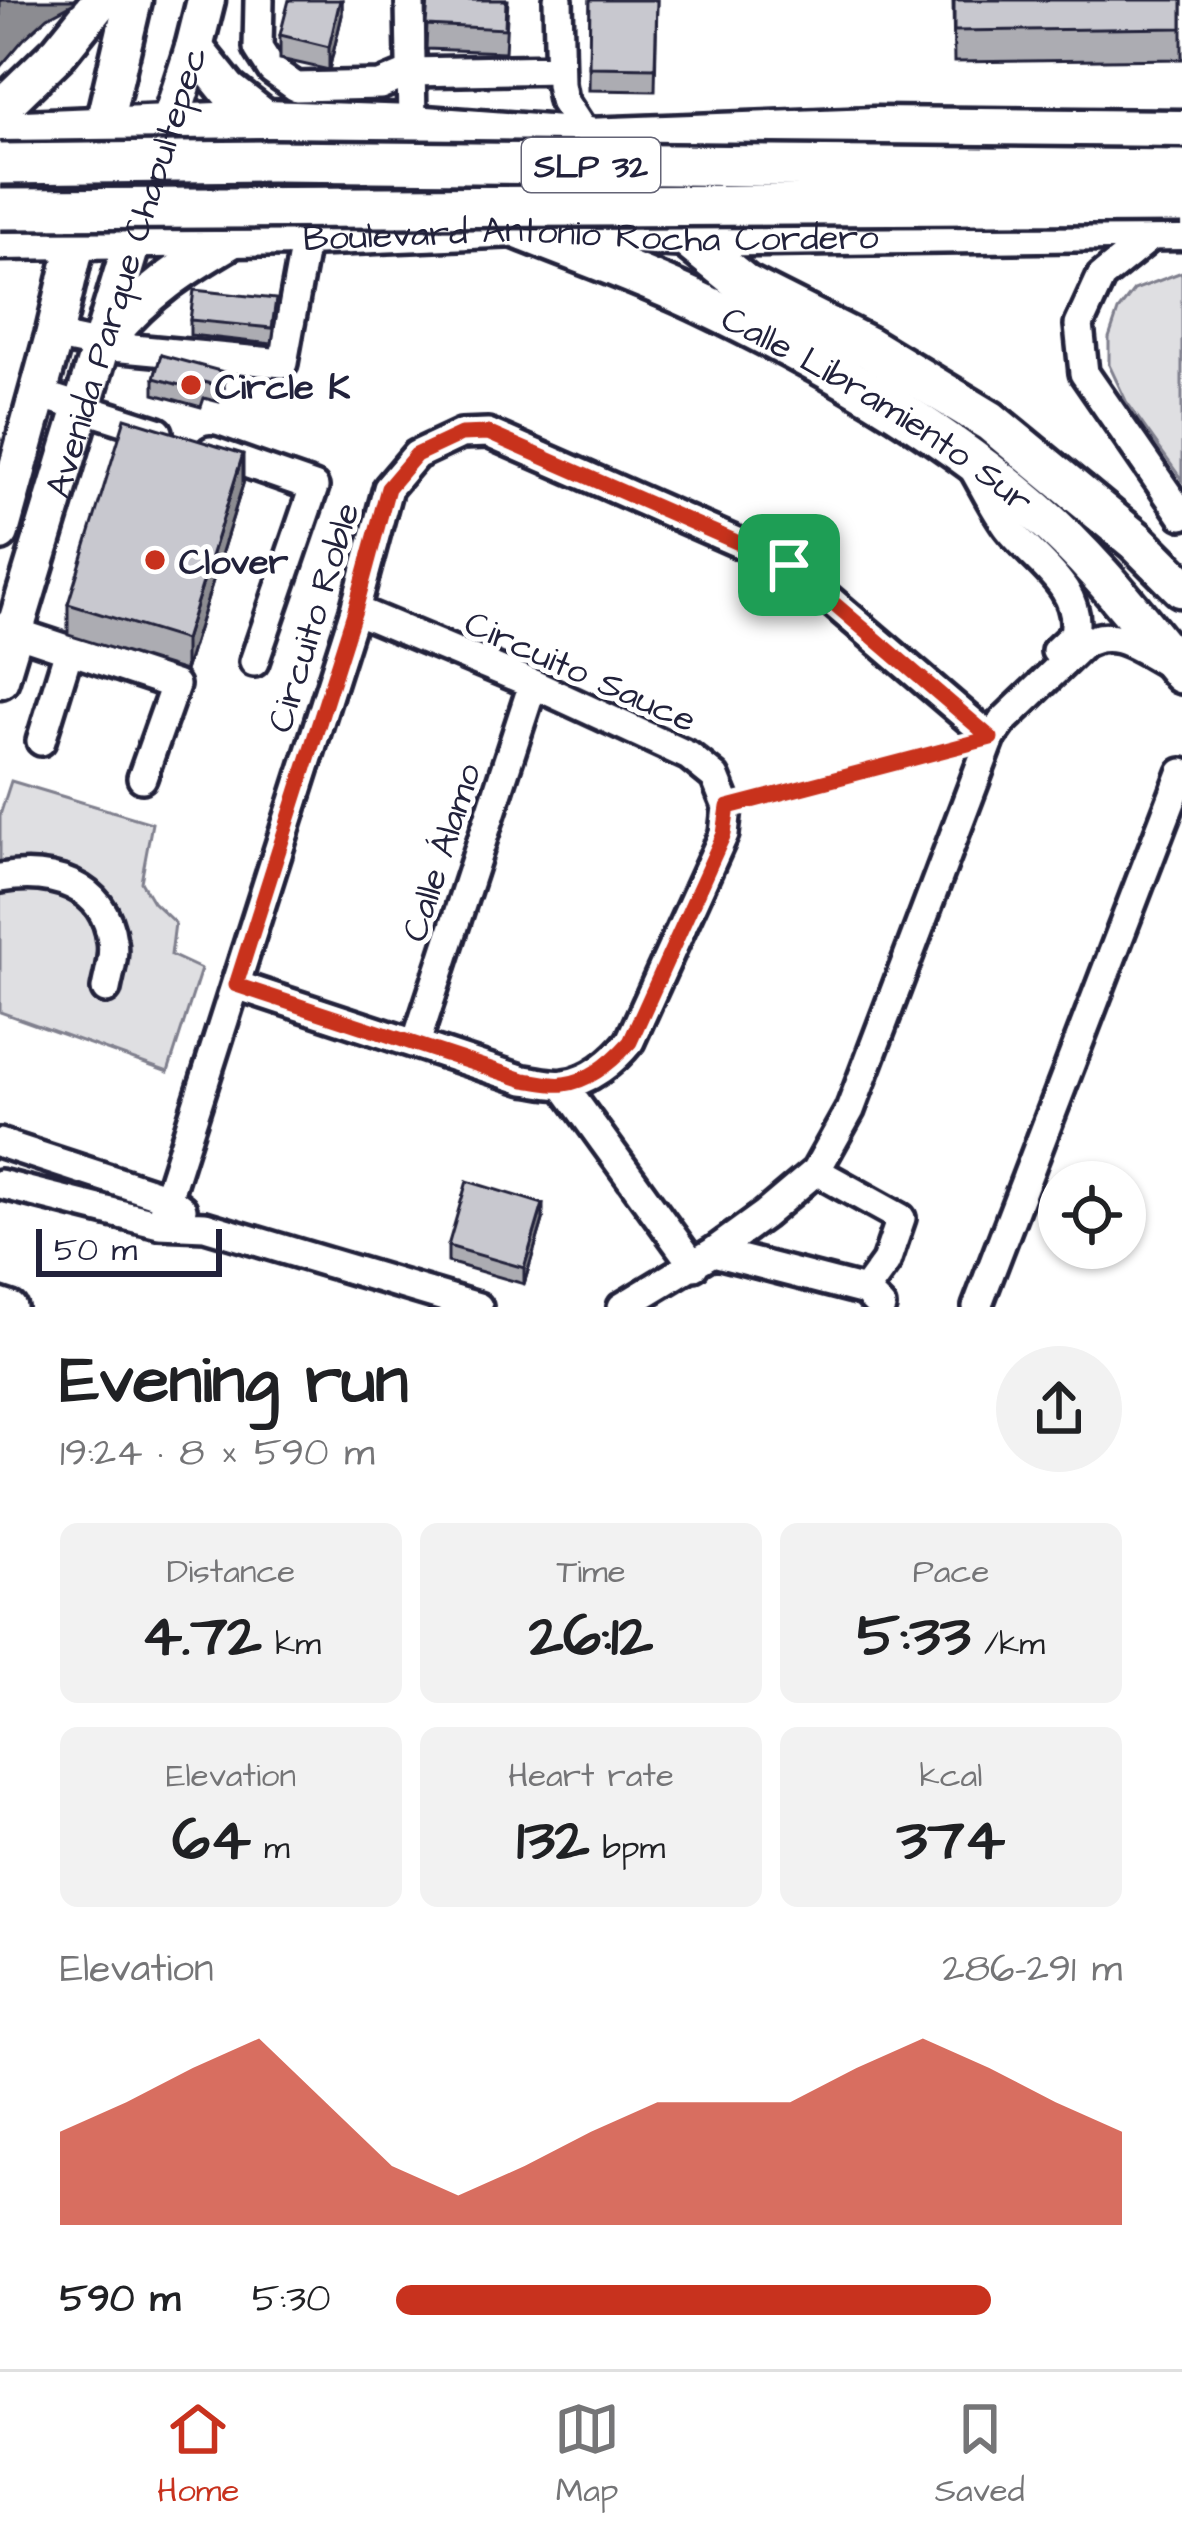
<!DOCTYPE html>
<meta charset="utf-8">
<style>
body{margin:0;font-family:"Architects Daughter",sans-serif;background:#f2f2f2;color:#202124;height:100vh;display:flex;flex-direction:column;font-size:45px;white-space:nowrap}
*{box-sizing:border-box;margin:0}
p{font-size:39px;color:#757577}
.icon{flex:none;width:66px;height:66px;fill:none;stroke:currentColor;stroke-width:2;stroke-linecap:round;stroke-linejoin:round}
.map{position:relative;height:1307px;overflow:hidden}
.panel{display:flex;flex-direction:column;background:#fff;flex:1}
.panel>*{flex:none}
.fabs{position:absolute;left:1038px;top:1161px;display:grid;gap:24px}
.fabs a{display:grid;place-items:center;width:108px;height:108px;border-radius:50%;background:#fff;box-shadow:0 3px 9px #0004;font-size:60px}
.scale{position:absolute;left:36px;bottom:30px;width:186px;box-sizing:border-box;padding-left:12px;border:6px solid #22223b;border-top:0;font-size:33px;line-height:42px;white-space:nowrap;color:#22223b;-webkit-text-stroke:9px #fff;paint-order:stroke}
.pin{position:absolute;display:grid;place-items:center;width:102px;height:102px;color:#fff;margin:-51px;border-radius:24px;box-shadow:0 6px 18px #0006}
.round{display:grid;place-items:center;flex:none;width:126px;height:126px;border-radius:63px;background:#f2f2f2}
.headline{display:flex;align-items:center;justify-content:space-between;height:204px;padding:0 60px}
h1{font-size:66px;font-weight:700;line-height:90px}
.metrics{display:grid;grid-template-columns:repeat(3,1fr);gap:18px;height:204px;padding:12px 60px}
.metrics div{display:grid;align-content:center;border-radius:18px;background:#f2f2f2;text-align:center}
.metrics b{font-size:60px;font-weight:700}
.metrics small{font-size:33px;font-weight:400}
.metrics p{font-size:33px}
.chart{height:336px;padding:24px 60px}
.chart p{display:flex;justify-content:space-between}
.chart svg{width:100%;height:216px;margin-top:12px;fill:#c8321e;opacity:.7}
ul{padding:0 60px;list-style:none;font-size:39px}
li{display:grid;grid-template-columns:192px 144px 1fr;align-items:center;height:90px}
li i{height:30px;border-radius:15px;background:#c8321e}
.tab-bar{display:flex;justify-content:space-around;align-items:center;height:168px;border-top:3px solid #e0e0e0;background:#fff;font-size:33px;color:#757577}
.tab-bar a{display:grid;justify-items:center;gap:6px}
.tab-bar .active{color:#c8321e}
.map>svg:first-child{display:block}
</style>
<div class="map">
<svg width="1182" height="1307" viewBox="0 0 1182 1307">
<rect width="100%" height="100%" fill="#fff"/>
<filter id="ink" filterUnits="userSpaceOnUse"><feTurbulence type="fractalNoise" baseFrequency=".00833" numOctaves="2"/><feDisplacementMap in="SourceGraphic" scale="24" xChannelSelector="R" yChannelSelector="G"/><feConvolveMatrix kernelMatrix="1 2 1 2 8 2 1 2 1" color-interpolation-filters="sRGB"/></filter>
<g filter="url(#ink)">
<!-- green -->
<path fill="#dfdfe2" stroke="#80808e" stroke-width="3" d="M1182 272V480L1126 401 1109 365V338L1118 311 1134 290Z
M11 781 152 823 141 882 153 902 175 923 171 955 201 969 168 1072 0 1012V815Z"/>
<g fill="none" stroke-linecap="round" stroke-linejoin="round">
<!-- minor casing -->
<g stroke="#22223b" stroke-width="36">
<path id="minor" d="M259 0 258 48 272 70 296 87 380 85 411 72 559 69
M410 0 412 124
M558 0 560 84 563 100 587 137
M1159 230 1101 277 1079 325 1084 373 1182 515
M54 336 101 346 283 363 306 237
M36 393 158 432
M211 451 314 487 254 662
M973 468C984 487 994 508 1007 526 1032 560 1083 586 1074 634L1056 651
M0 627 175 685 142 778
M41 741 69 650
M0 878C50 869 105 884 112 941 115 956 109 973 106 989
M236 985 524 1080C536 1081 552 1086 564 1084 590 1081 614 1061 630 1041L724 834 727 807 715 777 689 756 533 684 355 610
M416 1043 533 684
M563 1085 694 1266
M0 1143 168 1198 182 1209
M816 1171 901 1218 886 1262 865 1291
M0 1184 159 1224 205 1226 478 1307
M159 1224 355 610 388 488 416 455 461 434 488 433 789 565 991 738
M713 1252 865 1291 881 1307
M0 1303 12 1307
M622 1307 713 1252 764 1215 816 1171 850 1110 991 738 1003 721 1083 644C1113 627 1136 646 1163 661
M977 1307 1182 773"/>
</g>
<!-- major casing -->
<g stroke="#22223b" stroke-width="45">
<g id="major">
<path d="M194 48 228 90 265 119"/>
<path d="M0 109 59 52 101 0"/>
<path d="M0 130 265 119 412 124 587 137 874 126 1182 129"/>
<path id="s1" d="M0 241 306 237 517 228 687 238 1182 231"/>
<path d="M111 334C147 291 184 267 232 239"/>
<path d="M0 532 54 336 133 0"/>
<path id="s2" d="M0 679 133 239 194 48 206 0"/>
</g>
</g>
<!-- highway casing -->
<g stroke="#22223b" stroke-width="48">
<g id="highway">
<path d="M587 137 687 238 745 285 868 347 990 421 1136 541 1182 587"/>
<path id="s3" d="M517 228C579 253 643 275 703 304 820 360 937 426 1035 510 1091 558 1136 617 1182 673"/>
</g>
</g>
<!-- path -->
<path stroke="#22223b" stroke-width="4.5" stroke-dasharray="9 9" stroke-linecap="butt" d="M750 801 960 746"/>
<!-- minor -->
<use href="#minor" stroke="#fff" stroke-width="27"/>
<!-- major -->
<use href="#major" stroke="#fff" stroke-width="36"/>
<!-- highway -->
<use href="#highway" stroke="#fff" stroke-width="39"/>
<!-- highway-bridge casing -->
<g stroke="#22223b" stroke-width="48" stroke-linecap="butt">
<path id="highway-bridge" d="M0 164 271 161 1182 170
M0 209 1182 203"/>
</g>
<!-- highway-bridge -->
<use href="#highway-bridge" stroke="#fff" stroke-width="39"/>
</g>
<!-- wall -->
<path fill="#acacb2" stroke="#22223b" stroke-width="3" d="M342 0V15L329 70 280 59V35Z
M428 0H508L505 52 426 49Z
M590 0H657L655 91 589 90Z
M953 0H1182V59L954 62Z
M276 315 272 344 190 335V320Z
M161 355 224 388 219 402 204 398 201 407 154 394V378Z
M243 484 185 671 68 635V604Z
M543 1220 524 1284 448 1262V1246Z"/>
<!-- shaded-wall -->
<path fill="#8c8c91" stroke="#22223b" stroke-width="3" d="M0 0H74V3L48 17 23 40 0 67Z
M340 0H342V15L329 70V47Z
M224 372V388L219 402V386Z
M243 454V484L185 671V640Z
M543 1204V1220L524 1284V1268Z"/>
<!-- building -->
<path fill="#c8c8cf" stroke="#22223b" stroke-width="3" d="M289 0H340L329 47 280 35Z
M428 0H506L505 29 426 25Z
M590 0H657L655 68 589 67Z
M954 0H1182V28L954 31Z
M194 290 276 299 272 328 190 320Z
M161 355 224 372 219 386 204 382 201 391 154 378Z
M125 418 243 454 185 640 68 604Z
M467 1181 543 1204 524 1268 448 1246Z"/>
</g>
<g fill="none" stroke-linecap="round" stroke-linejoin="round" filter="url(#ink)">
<!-- route casing -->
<g stroke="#fff" stroke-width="24">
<path id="route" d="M488 433 789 565 991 738 728 807 724 834 630 1042C613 1061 590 1081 564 1084 552 1086 536 1081 524 1080L236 985 355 610 388 488 416 455 461 434Z"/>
</g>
<!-- route -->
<use href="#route" stroke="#c8321e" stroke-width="15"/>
</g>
<!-- markers -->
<g fill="#c8321e" stroke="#fff" stroke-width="4.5">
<circle cx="191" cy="385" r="12"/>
<circle cx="155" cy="560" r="12"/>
</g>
<g text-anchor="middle" stroke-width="10" stroke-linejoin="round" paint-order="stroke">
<!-- shield labels -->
<rect fill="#fff" stroke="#646476" stroke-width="3" x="522" y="138" width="138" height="54" rx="9"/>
<g font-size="33" font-weight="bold" fill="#22223b">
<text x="591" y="177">SLP 32</text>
</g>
<!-- street labels -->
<g font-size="36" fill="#22223b" stroke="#fff">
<text dy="13" stroke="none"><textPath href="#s1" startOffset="591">Boulevard Antonio Rocha Cordero</textPath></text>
<text dy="13" stroke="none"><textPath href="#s2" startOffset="426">Avenida Parque Chapultepec</textPath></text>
<text dy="13" stroke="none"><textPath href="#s3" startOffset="405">Calle Libramiento Sur</textPath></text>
<text transform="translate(312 617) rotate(-73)" y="13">Circuito Roble</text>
<text transform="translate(581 670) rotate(24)" y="13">Circuito Sauce</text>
<text transform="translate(440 852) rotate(-72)" y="13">Calle Álamo</text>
</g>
<!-- poi labels -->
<g font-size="36" font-weight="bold" fill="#22223b" stroke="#fff" text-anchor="start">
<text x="215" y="398">Circle K</text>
<text x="179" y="573">Clover</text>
</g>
</g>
</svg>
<div class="fabs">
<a><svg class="icon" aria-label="locate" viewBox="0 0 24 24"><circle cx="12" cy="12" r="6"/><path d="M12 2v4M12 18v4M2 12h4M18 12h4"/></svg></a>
</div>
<div class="scale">50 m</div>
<div class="pin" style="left:789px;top:565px;background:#1e9e55"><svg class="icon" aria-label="arrive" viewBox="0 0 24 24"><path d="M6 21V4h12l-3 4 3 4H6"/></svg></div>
</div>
<section class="panel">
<div class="headline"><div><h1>Evening run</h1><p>19:24 · 8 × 590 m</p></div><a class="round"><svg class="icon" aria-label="share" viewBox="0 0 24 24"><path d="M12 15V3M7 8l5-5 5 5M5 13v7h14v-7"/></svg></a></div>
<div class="metrics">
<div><p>Distance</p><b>4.72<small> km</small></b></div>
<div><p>Time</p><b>26:12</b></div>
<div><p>Pace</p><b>5:33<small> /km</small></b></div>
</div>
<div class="metrics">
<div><p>Elevation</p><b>64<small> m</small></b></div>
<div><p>Heart rate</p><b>132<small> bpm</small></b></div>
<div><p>kcal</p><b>374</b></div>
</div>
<div class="chart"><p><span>Elevation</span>286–291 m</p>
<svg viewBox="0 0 160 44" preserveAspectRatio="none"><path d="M0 44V25L10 19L20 12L30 6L40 19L50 32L60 38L70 32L80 25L90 19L100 19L110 19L120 12L130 6L140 12L150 19L160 25V44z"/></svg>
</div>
<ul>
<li><b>590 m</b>5:30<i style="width:82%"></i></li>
</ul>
</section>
<nav class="tab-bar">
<a class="active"><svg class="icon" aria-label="home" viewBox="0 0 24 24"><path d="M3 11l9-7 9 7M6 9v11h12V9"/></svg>Home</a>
<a><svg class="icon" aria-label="map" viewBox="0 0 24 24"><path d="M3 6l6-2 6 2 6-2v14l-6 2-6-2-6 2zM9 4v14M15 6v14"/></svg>Map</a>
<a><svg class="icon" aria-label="saved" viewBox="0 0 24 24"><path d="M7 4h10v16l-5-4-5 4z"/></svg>Saved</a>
</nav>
